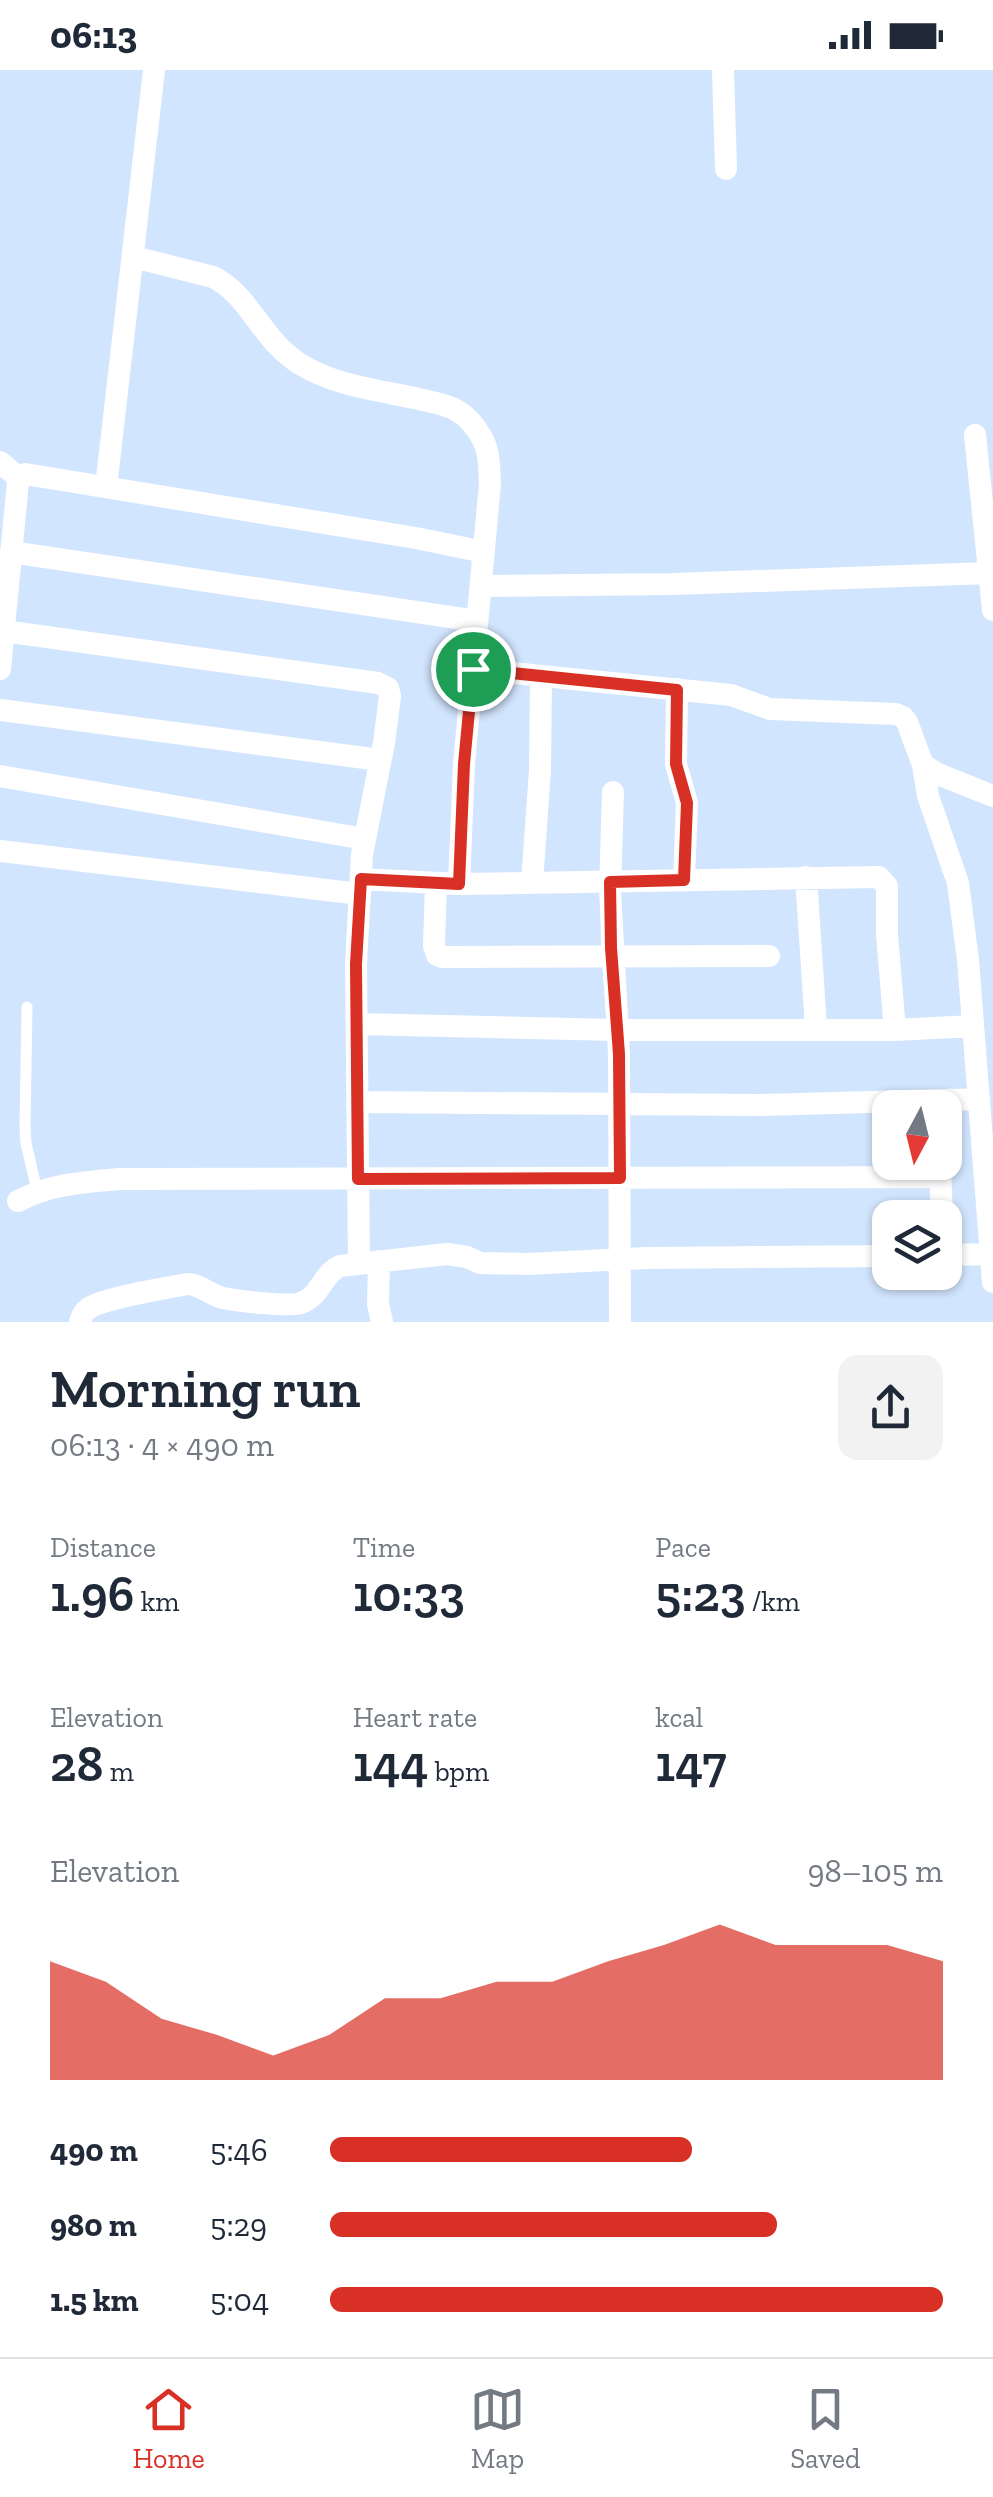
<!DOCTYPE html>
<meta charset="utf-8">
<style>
body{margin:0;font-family:"Zilla Slab",serif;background:#f2f2f3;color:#1f2937;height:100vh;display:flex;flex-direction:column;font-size:38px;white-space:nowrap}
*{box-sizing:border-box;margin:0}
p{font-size:32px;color:#747a83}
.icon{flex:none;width:55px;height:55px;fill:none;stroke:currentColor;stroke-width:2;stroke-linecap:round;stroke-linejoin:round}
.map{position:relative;height:1252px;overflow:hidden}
.side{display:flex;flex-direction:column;background:#fff;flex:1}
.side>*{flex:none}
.needle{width:65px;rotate:187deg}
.buttons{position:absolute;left:872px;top:1020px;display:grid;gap:20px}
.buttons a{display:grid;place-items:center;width:90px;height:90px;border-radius:20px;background:#fff;box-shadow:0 2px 8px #0004;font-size:50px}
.pin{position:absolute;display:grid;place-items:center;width:85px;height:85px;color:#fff;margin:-42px;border:5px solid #fff;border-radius:50%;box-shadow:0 2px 10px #0007}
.round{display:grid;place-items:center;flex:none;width:105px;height:105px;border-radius:20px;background:#f2f2f3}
.summary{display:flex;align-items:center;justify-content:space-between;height:170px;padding:0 50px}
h1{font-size:55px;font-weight:600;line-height:75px}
.stats{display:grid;grid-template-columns:repeat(3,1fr);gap:15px;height:170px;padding:10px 50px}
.stats div{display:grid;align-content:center}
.stats b{font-size:50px;font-weight:600}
.stats small{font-size:28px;font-weight:400}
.stats p{font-size:28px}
.chart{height:280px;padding:20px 50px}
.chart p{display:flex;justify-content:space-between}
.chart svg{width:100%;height:180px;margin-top:10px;fill:#d93025;opacity:.7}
ul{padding:0 50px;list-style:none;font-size:32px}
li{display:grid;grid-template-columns:160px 120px 1fr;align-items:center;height:75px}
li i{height:25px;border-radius:12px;background:#d93025}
.status{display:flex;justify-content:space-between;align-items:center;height:70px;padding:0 50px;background:#fff;direction:ltr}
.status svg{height:28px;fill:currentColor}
.dock{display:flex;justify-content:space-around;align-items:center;height:140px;border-top:2px solid #e0e1e3;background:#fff;font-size:28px;color:#747a83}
.dock a{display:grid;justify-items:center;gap:5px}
.dock .selected{color:#d93025}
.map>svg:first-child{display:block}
</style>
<div class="status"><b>06:13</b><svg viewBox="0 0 49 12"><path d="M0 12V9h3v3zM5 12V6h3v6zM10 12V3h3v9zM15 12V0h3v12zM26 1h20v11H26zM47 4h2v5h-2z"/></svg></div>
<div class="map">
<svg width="993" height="1252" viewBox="0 0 993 1252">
<rect width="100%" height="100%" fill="#d2e5fe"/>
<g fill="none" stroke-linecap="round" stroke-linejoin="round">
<!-- service -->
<path stroke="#fff" stroke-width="11" d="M27 937 25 1057 26 1073 37 1121"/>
<!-- minor -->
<path stroke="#fff" stroke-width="22" d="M723 0 726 99
M134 187 213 207C250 225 261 270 300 294 335 316 379 320 419 329 431 332 445 334 456 340 467 346 476 357 482 368 490 382 489 398 490 414L464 694 459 814
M975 365 993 540
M0 392 19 408
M106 417 154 0
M11 482 477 551
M481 516 673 514 990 503
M4 561 378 613 388 618 390 626 384 673 362 784 356 894 359 1193
M0 599 18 412 25 404 416 468 484 482
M473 599 731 625 770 639 896 644 903 647 907 652 923 695 938 704 993 726
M677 619 676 694 687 733 684 810
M0 640 380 690
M923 695 928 726 958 813 968 890 993 1212
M0 706 365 769
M613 722 610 821 619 984 620 1252
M0 781 360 824
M806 807 816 958
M361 809 459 814 879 807 887 816V865L895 960
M436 813 434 876 437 885 442 887 769 886
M532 813 540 700 541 606
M357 954 617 960H895L973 956
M358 1032 758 1035 979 1029
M940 1096 942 1148
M18 1131C50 1114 83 1112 119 1109L940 1107
M945 1185 993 1184
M379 1191 378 1234 382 1252
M80 1252C83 1245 82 1243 89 1238 107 1227 164 1219 187 1214 200 1214 210 1225 223 1228 237 1231 289 1237 301 1233 321 1226 322 1204 340 1196L447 1184 467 1187 480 1193 528 1194 646 1188 890 1186"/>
</g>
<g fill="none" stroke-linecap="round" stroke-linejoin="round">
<!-- route casing -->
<g stroke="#fff" stroke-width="20">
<path id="route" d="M473 599 677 620 676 694 687 733 684 810 610 812 611 878 619 984 620 1108 358 1109 356 894 361 809 459 814 464 694Z"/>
</g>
<!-- route -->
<use href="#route" stroke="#d93025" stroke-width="12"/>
</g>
</svg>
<div class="buttons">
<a><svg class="needle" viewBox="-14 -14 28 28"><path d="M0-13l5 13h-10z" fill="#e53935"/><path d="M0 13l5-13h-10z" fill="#747a83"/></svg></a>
<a><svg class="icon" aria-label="layers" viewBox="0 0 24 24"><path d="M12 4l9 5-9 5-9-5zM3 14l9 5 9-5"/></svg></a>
</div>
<div class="pin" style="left:473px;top:599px;background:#1e9e55"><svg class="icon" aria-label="arrive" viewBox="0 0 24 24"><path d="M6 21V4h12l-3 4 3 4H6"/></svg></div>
</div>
<section class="side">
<div class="summary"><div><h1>Morning run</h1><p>06:13 · 4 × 490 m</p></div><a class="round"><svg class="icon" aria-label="share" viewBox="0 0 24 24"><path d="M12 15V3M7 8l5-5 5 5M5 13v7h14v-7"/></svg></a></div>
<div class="stats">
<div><p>Distance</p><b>1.96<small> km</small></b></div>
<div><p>Time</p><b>10:33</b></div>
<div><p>Pace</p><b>5:23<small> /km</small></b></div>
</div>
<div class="stats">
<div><p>Elevation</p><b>28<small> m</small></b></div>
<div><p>Heart rate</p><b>144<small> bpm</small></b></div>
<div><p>kcal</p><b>147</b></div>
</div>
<div class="chart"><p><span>Elevation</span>98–105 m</p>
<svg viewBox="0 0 160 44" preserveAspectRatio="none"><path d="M0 44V15L10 20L20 29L30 33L40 38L50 33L60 24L70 24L80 20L90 20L100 15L110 11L120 6L130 11L140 11L150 11L160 15V44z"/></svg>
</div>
<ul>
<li><b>490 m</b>5:46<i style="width:59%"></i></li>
<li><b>980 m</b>5:29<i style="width:73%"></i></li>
<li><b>1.5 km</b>5:04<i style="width:100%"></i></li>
</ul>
</section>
<nav class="dock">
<a class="selected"><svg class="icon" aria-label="home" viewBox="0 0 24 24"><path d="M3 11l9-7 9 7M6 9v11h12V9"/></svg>Home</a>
<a><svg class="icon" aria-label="map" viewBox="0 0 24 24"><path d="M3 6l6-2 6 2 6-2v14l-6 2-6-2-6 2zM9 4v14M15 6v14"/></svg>Map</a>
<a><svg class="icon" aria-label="saved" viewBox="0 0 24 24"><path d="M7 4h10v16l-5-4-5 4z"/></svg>Saved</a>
</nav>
